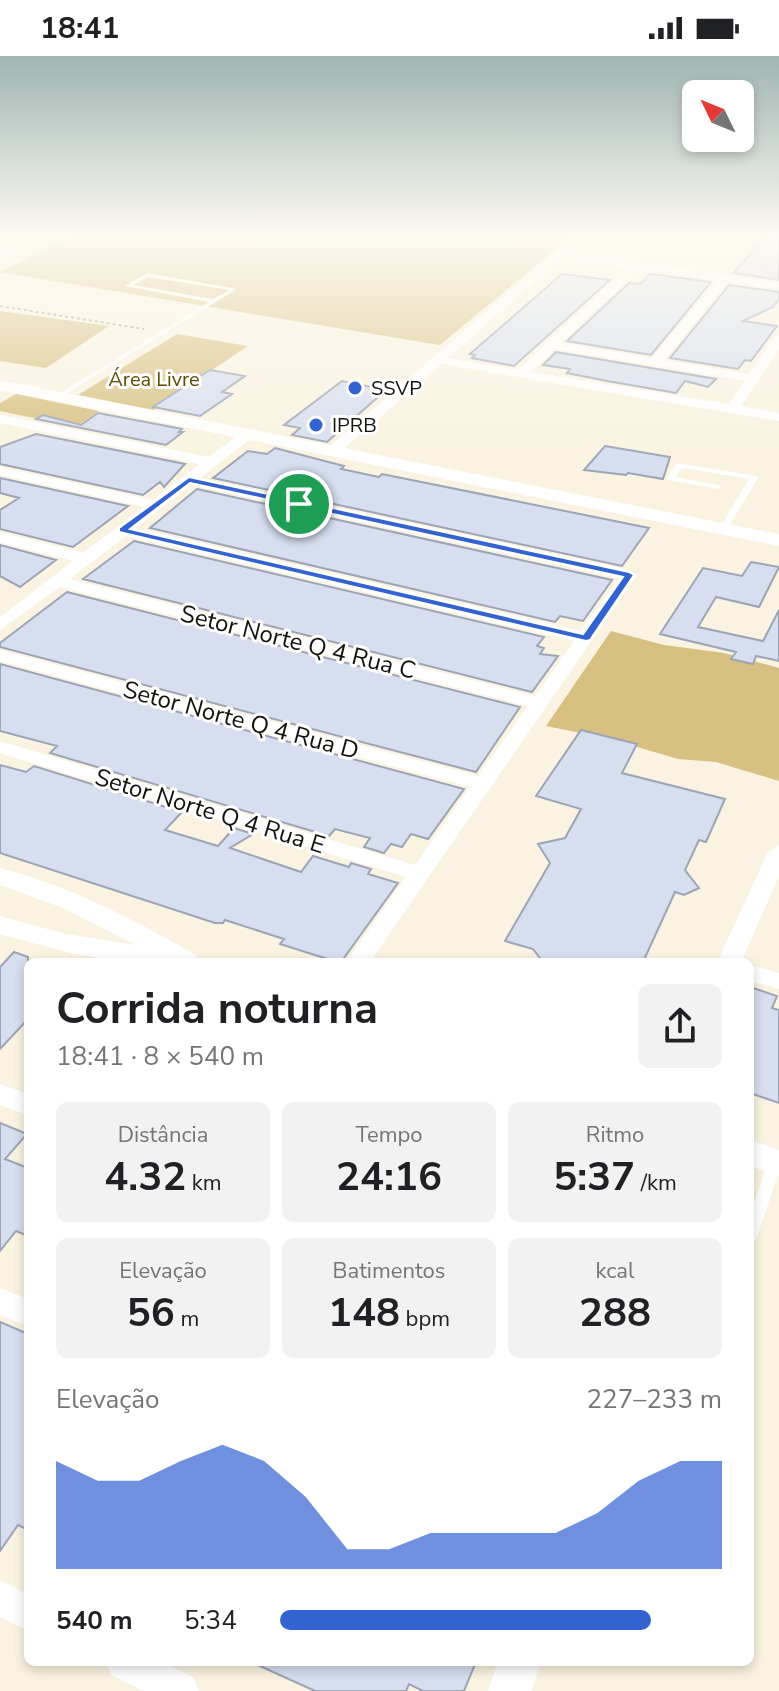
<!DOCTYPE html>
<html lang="pt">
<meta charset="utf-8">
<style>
body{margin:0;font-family:"Nunito Sans",sans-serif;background:#f2f2f2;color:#202124;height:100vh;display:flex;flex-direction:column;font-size:30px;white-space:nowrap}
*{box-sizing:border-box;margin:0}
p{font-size:26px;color:#757577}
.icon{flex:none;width:44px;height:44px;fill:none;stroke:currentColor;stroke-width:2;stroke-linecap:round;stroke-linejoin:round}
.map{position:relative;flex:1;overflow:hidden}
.panel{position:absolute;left:24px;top:902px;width:730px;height:708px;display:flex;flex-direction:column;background:#fff;border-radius:12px;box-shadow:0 4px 12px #0003}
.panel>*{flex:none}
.needle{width:52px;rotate:313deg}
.fabs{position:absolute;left:682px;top:24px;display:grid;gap:16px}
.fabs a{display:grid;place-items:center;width:72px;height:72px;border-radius:12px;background:#fff;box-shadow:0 4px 12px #0003;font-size:40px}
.pin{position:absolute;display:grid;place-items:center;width:68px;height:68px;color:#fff;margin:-34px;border:4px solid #fff;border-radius:50%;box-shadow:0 2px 8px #0007}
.round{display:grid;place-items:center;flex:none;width:84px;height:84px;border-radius:12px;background:#f2f2f2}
.headline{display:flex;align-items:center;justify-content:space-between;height:136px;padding:0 32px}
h1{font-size:44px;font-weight:700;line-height:60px}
.figures{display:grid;grid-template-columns:repeat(3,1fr);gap:12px;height:136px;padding:8px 32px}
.figures div{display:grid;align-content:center;border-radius:12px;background:#f2f2f2;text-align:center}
.figures b{font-size:40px;font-weight:700}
.figures small{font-size:22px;font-weight:400}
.figures p{font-size:22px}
.chart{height:224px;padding:16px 32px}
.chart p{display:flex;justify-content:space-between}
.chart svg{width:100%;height:144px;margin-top:8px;fill:#3362d1;opacity:.7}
ul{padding:0 32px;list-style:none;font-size:26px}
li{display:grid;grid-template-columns:128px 96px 1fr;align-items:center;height:60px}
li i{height:20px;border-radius:10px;background:#3362d1}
.status{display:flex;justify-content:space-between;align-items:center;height:56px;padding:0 40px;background:#fff;direction:ltr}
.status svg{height:22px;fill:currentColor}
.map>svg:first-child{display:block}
</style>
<div class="status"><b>18:41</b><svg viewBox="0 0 49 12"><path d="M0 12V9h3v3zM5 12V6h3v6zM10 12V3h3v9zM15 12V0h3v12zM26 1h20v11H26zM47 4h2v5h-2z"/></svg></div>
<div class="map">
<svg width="779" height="1635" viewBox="0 0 779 1635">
<rect width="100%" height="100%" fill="#faf3e1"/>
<!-- green -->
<path fill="#d7c081" d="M76 178H574L440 289 0 216Z
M0 255 109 270 46 312 0 305Z
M177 278 248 290 153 354 78 339Z
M16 338 99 355 76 371 0 355V347Z
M611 575 664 589 724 597 779 612V725L716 706 678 703 610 683 546 670Z"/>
<!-- building -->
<path fill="#d6deef" stroke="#9ca5b5" stroke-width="2" d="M768 178H779V224L733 217Z
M562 218 610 224 514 310 472 302 475 299 470 298Z
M650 218 711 226 651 299 567 285 629 227 640 228Z
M729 229 779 236V243L773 251 743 265 777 270 751 305 745 304 738 313 670 302Z
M556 296 716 323 708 331 685 325 676 337 607 325 567 317 570 313 543 309Z
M210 314 245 320 222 336 232 338 200 360 153 351Z
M342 325 386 334 327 386 292 379 300 372 284 369Z
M98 357 182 373 179 376H183L166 389 36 363 43 359 81 369Z
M36 378 185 408 164 431 160 426 143 439 0 408V391Z
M605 390 670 401 663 423 628 417 626 419 584 414Z
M275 392 344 410 341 413 379 421 382 418 649 472 622 510 213 422 248 395 267 398Z
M0 422 128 450 73 491 0 473V454L19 442 0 437Z
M197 433 612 524 583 565 560 560 555 566 150 472Z
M134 485 544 581 537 590 544 592 540 598 558 600 532 636 83 523Z
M0 489 56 504 20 531 0 520Z
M751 506 779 511 759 551 716 541 698 571 763 585 779 554V605L756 600 753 608 731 603 736 596 660 578 703 512 742 520Z
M67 536 520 651 476 716 0 591V587Z
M0 608 464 733 428 783 411 778 402 791 391 788 384 797 364 791 370 782 335 773 329 780 50 697 57 690 0 675Z
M581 674 637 688 622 717 725 743 706 786 699 784 685 814 699 832 684 839 675 836 643 906H543L533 893 505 885 550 807 538 788 565 782 581 753 536 740Z
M0 709 26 716 34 710 182 756 165 774 218 790 234 772 253 778 230 792 301 816 313 800 349 811 351 807 371 813 368 818 398 827 341 906H337L280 888 284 883 225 864 223 867H215L0 797Z
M14 896 28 901V963L0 993V911Z
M750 931 777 940 772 952 779 954V1047L750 1037Z
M0 1067 27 1078 5 1103 28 1112V1180L16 1175 0 1195Z
M0 1266 28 1278V1474L18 1469 0 1495Z
M251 1606H476L464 1635H423L409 1628 406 1635H315Z"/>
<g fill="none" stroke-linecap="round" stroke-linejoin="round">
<!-- path -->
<path stroke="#a5a093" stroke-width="2" stroke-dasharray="3 3" stroke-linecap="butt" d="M0 250 144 273"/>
<!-- service -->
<path fill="#fff" fill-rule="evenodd" d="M147 217 237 233 59 342H55V340L209 246 125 230ZM148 221 229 234 213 243 133 229Z
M677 407 757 420 758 422 726 475 719 473 749 423 682 412 676 421 718 429 722 431 718 433 668 424 667 422Z
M775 1101 779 1102V1115L757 1181 755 1185 750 1187V1160L768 1106 770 1102Z"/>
<!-- minor -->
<path fill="#fff" fill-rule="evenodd" d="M51 178H66L0 206V199Z
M576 178H588L568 196 779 227V233L728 226 664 304 749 318 775 281 779 280V293L741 350 779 357V365L441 308 337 399H327V393ZM562 202 628 212 518 314 448 302ZM639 213 717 224 652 302 561 287ZM555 293 745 325 728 348 531 316Z
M0 359 209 401 242 376H252V382L200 422 629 514 637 519 370 906H346L406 821 0 697V685L415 809 470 731 0 605V594L478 720 528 650 60 531 0 574V561L73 505 0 486V476L83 497 144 451 0 419V411L153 444 200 408 0 367ZM191 429 619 522 581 575 136 472ZM126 480 574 585 535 640 70 523Z
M779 789V820L741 906H717L768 796Z
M750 909 779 917V933L750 925Z
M0 1028 28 1038V1059L0 1049Z
M0 1232 28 1243V1270L0 1259Z
M0 1524 28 1538V1575L0 1561Z
M106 1606H162L194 1622 199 1635H143L111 1619Z"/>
<!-- tertiary -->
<path fill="#fff" fill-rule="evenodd" d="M0 324 779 478V490L0 334Z
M0 812C70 830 133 863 196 899L200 906H122L66 896 0 878V860L66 878 136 889 63 852 0 829Z
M750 1084 779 1094V1120L750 1110Z
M498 1606H540L532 1635H488Z"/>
</g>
<!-- sky -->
<linearGradient id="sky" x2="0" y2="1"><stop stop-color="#a0b5b2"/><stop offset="0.44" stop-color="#fdfaf2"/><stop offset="1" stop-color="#fdfaf2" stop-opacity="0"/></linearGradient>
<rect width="779" height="407" fill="url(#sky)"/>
<!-- route -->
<path fill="#3362d1" stroke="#fff" stroke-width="2" fill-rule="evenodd" d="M189 421 629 516 634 519 590 584 586 585 119 476V472ZM190 427 623 521 583 578 130 473Z"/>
<!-- markers -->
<g fill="#3362d1" stroke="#fff" stroke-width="3">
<circle cx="355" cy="332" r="8"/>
<circle cx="316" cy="369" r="8"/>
</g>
<g text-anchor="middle" stroke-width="6" stroke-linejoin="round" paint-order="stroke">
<!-- far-park labels -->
<g font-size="20" fill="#5f4b01" stroke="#fff">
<text x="154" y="330">Área Livre</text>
</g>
<!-- far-poi labels -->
<g font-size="20" fill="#13110b" stroke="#fff" text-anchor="start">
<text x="371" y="339">SSVP</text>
<text x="332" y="376">IPRB</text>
</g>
<!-- street labels -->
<g font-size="24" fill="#13110b" stroke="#fff">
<text transform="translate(298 586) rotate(14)" y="8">Setor Norte Q 4 Rua C</text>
<text transform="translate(241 664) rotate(15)" y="8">Setor Norte Q 4 Rua D</text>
<text transform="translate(210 755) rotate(17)" y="8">Setor Norte Q 4 Rua E</text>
</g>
</g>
</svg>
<div class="fabs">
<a><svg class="needle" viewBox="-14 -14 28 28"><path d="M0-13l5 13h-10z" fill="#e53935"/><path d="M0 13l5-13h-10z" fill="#757577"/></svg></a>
</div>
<div class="pin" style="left:299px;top:448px;background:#1e9e55"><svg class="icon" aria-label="arrive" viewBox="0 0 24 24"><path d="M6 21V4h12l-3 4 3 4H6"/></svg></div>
<section class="panel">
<div class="headline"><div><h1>Corrida noturna</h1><p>18:41 · 8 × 540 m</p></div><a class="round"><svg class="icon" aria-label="share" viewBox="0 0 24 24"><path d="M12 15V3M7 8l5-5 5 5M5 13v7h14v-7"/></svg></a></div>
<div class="figures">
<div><p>Distância</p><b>4.32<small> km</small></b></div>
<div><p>Tempo</p><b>24:16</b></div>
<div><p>Ritmo</p><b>5:37<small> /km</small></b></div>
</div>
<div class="figures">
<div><p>Elevação</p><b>56<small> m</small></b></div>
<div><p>Batimentos</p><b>148<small> bpm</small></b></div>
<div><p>kcal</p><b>288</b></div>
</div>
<div class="chart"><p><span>Elevação</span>227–233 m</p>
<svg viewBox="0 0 160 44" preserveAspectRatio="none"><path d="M0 44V11L10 17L20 17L30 11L40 6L50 11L60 22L70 38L80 38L90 33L100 33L110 33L120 33L130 27L140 17L150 11L160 11V44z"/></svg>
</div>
<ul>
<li><b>540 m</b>5:34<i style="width:84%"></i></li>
</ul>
</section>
</div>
